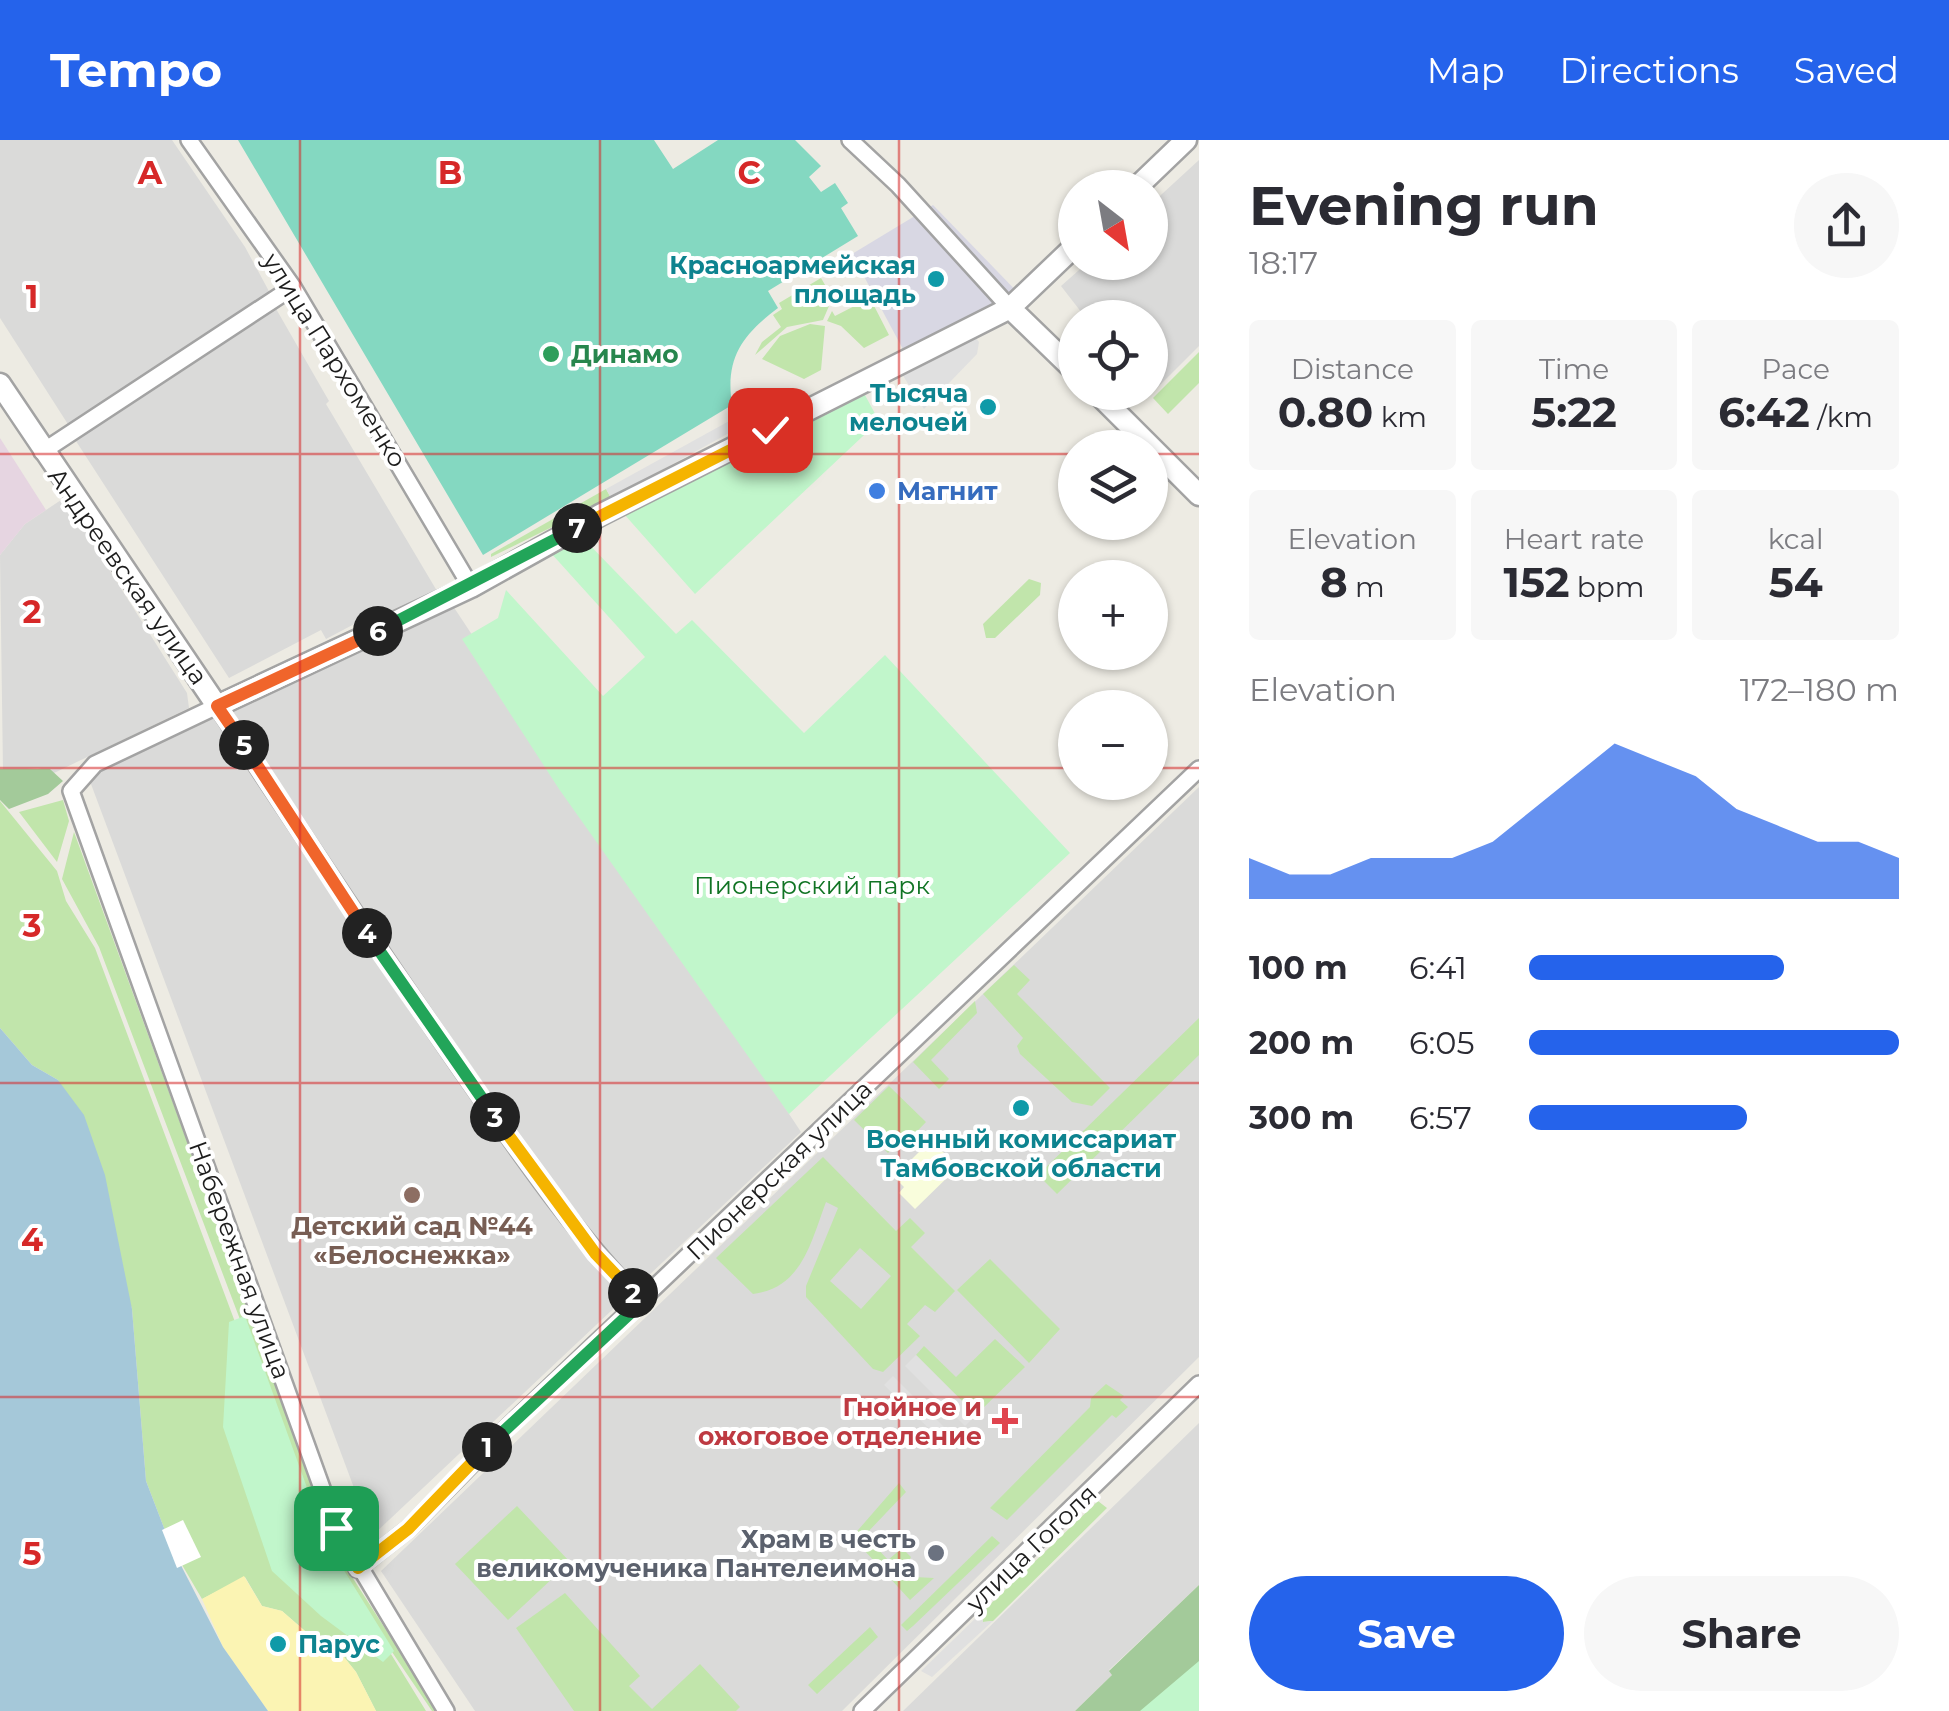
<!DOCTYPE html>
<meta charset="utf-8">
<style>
body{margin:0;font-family:Montserrat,sans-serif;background:#f7f7f7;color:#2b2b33;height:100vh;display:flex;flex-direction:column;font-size:38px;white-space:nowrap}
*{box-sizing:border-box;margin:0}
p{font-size:32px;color:#7c7c81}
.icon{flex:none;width:55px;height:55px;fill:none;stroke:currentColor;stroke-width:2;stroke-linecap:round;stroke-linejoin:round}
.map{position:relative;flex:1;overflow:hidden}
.drawer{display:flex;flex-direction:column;background:#fff;width:750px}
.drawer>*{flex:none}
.needle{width:65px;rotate:149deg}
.controls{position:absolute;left:1058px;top:30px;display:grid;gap:20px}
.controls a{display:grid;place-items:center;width:110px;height:110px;border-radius:50%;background:#fff;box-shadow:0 2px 8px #0004;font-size:50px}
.pin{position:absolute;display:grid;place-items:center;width:85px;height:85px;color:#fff;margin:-42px;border-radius:20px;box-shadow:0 5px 15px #0006}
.km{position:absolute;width:50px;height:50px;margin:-25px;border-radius:50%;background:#222;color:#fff;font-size:28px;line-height:50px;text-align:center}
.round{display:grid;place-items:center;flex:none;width:105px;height:105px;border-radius:52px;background:#f7f7f7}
.overview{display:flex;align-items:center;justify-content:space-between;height:170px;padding:0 50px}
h1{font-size:55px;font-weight:700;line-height:75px}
.stats{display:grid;grid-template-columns:repeat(3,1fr);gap:15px;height:170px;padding:10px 50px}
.stats div{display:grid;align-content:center;border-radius:10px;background:#f7f7f7;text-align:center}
.stats b{font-size:42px;font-weight:700}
.stats small{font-size:28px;font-weight:400}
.stats p{font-size:28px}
.chart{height:280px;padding:20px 50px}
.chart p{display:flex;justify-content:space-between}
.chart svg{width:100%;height:180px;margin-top:10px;fill:#2563eb;opacity:.7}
.cta{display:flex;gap:20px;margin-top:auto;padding:20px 50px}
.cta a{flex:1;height:115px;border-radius:60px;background:#2563eb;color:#fff;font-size:40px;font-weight:700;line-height:115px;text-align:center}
.cta a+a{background:#f7f7f7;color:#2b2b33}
ul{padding:0 50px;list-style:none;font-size:32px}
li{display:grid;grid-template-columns:160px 120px 1fr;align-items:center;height:75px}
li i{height:25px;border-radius:12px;background:#2563eb}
header{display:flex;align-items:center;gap:60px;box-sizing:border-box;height:140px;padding:0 50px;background:#2563eb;color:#fff}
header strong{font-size:48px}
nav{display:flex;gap:55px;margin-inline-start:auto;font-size:35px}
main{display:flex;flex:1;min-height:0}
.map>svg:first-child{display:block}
</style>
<header>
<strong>Tempo</strong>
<nav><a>Map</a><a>Directions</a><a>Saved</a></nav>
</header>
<main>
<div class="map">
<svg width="1199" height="1571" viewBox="0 0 1199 1571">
<rect width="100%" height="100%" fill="#edebe3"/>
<!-- residential -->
<path fill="#dadad9" d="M0 0H172L245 107 271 155 71 289 0 178Z
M1199 20V206L1148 257 1144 253 1150 252V178L1085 177 1061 146 1087 123 1150 122V65Z
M275 167 329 261 326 264 437 451 384 483 377 472 326 499 321 490 229 538 74 298Z
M64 358 187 553 189 568 54 633 38 628 3 631 0 415 25 384Z
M453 466 801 992 372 1396 88 636Z
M1199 647V1217L842 1571H475L381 1431Z
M1199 1283V1445L1109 1530 1113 1534 1075 1571H903Z"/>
<!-- industrial -->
<path fill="#e6d5e1" d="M0 298 46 370 25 384 0 415Z"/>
<!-- education -->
<path fill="#f9fddc" d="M931 1000 954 1023V1031L915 1069 899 1053 904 1047 894 1037Z"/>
<!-- grass -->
<path fill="#c1e5ab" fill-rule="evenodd" d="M821 138 828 150 822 153 829 166 823 180 787 187 755 215 762 202 781 187 773 175 782 169 779 163Z
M870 158 889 195 864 208 841 186 827 181 832 171 835 176Z
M810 184 825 186 821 230 804 239 762 219 780 196Z
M1199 212V243L1168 274 1153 258Z
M606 349 611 358 491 417V414Z
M1029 439 1041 443 1040 455 995 498H986L983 484Z
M63 660 69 681 57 722 19 672Z
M0 661 57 731 66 761 95 808 241 1198 239 1267 426 1571H376L356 1532 332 1502 305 1491 282 1471 262 1466 245 1437 202 1459 171 1406 146 1341 132 1169 58 940 32 925 0 888Z
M74 692 338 1415 438 1571H432L333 1425 99 807 62 739Z
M1014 825 1030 840 1017 854 1110 948 1092 966 1072 962 1020 914 1017 906 1023 898 983 854Z
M975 861 977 873 931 920 949 939 939 949 913 922Z
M1199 878V915L1057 1054 1038 1035Z
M889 946 926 982 898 1011 894 1007 888 1013 854 980Z
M823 1017 896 1091 910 1078 925 1093 911 1107 955 1151 935 1172 925 1165 907 1184 920 1196 883 1232 873 1229 806 1157V1146L838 1068 826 1062C811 1102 802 1148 753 1154L716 1118ZM860 1108 891 1136 861 1169 830 1141Z
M990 1119 1060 1189 1029 1223 957 1150Z
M995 1199 1025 1227 976 1275 916 1215 924 1206 956 1237Z
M1106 1244 1124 1256 1120 1260 1128 1267 1116 1278 1112 1275 1007 1380 990 1368 1090 1267 1091 1258Z
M899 1343 906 1352 865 1395 888 1420 902 1408 911 1417 906 1427 915 1437 934 1438 910 1460 852 1397Z
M1098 1361 1107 1368 993 1481 983 1482 982 1472Z
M517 1366 570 1422 508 1480 455 1424Z
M992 1396 1000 1403 913 1486 907 1491 901 1485Z
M565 1453 640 1536 629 1546 652 1569 700 1524 740 1567 736 1571H574L516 1488Z
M870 1487 878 1497 817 1554 808 1545Z"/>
<!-- forest -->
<path fill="#a3ca9a" d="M0 629H50L63 641 48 654 9 669 0 660Z
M1199 1445V1571H1075L1112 1535 1109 1531Z"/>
<!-- sand -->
<path fill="#fbf4b3" d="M244 1436 262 1466 282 1471 305 1491 332 1502 356 1532 376 1571H268L223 1507 202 1459Z"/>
<!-- park -->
<path fill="#c1f6cb" d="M859 244 879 281 695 454 616 365Z
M580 395 676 494 692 480 804 593 885 515 1070 713 789 974 559 649 462 499 498 478 506 450 603 556 645 517 550 412Z
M245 1176 327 1403 394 1511 383 1522 321 1476 272 1431 223 1287 229 1182Z
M1199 1521V1571H1140Z"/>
<!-- pitch -->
<path fill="#84d8c1" d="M238 0H654L673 29 718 0H795L821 26 809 37 821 52 835 43 848 63 841 68 858 96 768 151 778 168C742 195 725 218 732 265L483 415Z"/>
<!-- parking -->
<path fill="#e0e0e0" d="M973 195 979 202 977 214 924 269 900 231Z
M731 280 740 287 611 358 606 349Z
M916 1215 976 1275 965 1286 905 1226Z
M893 1236 953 1296 945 1304 884 1245Z
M982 1472 983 1482 993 1481 932 1537 921 1531Z"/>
<!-- plaza -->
<path fill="#d8d7e3" d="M933 65 1030 165 1023 175 913 228 852 114Z"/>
<!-- water -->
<path fill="#a5c8d9" d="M0 888 32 925 58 940 84 975 105 1035 132 1169 146 1341 171 1406 223 1507 268 1571H0Z"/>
<!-- pier -->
<path fill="#fff" d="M183 1380 201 1417 177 1428 162 1390Z"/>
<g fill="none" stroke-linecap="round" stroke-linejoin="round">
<!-- minor casing -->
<g stroke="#a3a3a3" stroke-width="20">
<path id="minor" d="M189 0 293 147 471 447
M850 0 898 45 1010 168
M42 312 293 147
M357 1429 408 1389 510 1285 1199 629
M446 1571 336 1387 71 651 95 624 217 566C299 689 380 812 464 933 520 1013 574 1093 642 1162
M862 1571 1199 1244"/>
</g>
<!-- tertiary casing -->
<g stroke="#a3a3a3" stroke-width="25">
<path id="tertiary" d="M1136 48 1186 0
M1010 168 1075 231
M0 244 217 566 471 447 600 375 1010 168 1075 106
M1096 252 1199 355"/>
</g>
<!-- minor -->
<use href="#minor" stroke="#fff" stroke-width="15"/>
<!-- tertiary -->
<use href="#tertiary" stroke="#fff" stroke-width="20"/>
</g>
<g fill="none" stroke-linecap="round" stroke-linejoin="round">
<!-- split-1 casing -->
<g stroke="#fff" stroke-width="20">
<path id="split-1" d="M336 1388 358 1428 408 1389 487 1307"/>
</g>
<!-- split-2 casing -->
<g stroke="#fff" stroke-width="20">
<path id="split-2" d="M487 1307 642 1162 633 1153"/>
</g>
<!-- split-3 casing -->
<g stroke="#fff" stroke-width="20">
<path id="split-3" d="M495 977 595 1113 633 1153"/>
</g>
<!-- split-4 casing -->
<g stroke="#fff" stroke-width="20">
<path id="split-4" d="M367 793 495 977"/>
</g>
<!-- split-5 casing -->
<g stroke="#fff" stroke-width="20">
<path id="split-5" d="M244 605 367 793"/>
</g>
<!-- split-6 casing -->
<g stroke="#fff" stroke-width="20">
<path id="split-6" d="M244 605 217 566 378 491"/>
</g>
<!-- split-7 casing -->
<g stroke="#fff" stroke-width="20">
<path id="split-7" d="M378 491 577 388"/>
</g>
<!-- split-8 casing -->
<g stroke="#fff" stroke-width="20">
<path id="split-8" d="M577 388 770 290"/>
</g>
<!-- split-1 -->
<use href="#split-1" stroke="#f5b400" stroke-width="12"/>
<!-- split-2 -->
<use href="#split-2" stroke="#22a559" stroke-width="12"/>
<!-- split-3 -->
<use href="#split-3" stroke="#f5b400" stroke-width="12"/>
<!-- split-4 -->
<use href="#split-4" stroke="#22a559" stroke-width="12"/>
<!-- split-5 -->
<use href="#split-5" stroke="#f0652b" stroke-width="12"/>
<!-- split-6 -->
<use href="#split-6" stroke="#f0652b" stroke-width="12"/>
<!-- split-7 -->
<use href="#split-7" stroke="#22a559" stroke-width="12"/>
<!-- split-8 -->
<use href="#split-8" stroke="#f5b400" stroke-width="12"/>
</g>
<!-- grid -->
<path fill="none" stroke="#d62828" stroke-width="2.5" stroke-opacity="0.55" d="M300 0V1571M600 0V1571M899 0V1571M0 314H1075M1150 314H1199M0 628H1075M1150 628H1199M0 943H1199M0 1257H1199"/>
<!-- markers -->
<g fill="#0f9aa8" stroke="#fff" stroke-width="4">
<circle cx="936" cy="139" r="10"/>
<circle cx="988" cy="267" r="10"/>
<circle cx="1021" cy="968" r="10"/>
<circle cx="278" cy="1504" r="10"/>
</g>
<circle fill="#2e9e5b" stroke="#fff" stroke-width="4" cx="551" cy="214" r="10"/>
<circle fill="#3f7fe0" stroke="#fff" stroke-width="4" cx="877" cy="351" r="10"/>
<circle fill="#8d6e63" stroke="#fff" stroke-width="4" cx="412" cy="1055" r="10"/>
<path fill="#e0444e" stroke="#fff" stroke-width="4" d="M1000 1266h10v10h10v10h-10v10h-10v-10h-10v-10h10z"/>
<circle fill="#6b7280" stroke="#fff" stroke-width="4" cx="936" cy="1413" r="10"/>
<g text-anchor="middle" stroke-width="8" stroke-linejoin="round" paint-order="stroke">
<!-- culture labels -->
<g font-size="25" font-weight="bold" fill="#0d838f" stroke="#fff" text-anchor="end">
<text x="916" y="134">Красноармейская<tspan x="916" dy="29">площадь</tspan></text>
<text x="968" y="262">Тысяча<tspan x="968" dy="29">мелочей</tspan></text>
<text x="1021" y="1008" text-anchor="middle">Военный комиссариат<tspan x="1021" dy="29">Тамбовской области</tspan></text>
<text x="298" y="1513" text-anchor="start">Парус</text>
</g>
<!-- leisure labels -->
<g font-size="25" font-weight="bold" fill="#27864d" stroke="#fff" text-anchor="start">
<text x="571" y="223">Динамо</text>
</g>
<!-- street labels -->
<g font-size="25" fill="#1c1c1c" stroke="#fff">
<text transform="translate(335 220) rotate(58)" y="9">улица Пархоменко</text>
<text transform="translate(128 436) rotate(55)" y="9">Андреевская улица</text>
<text transform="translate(779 1030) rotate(-44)" y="9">Пионерская улица</text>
<text transform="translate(240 1120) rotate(70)" y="9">Набережная улица</text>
<text transform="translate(1031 1408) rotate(-44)" y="9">улица Гоголя</text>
</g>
<!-- shop labels -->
<g font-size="25" font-weight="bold" fill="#366cbe" stroke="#fff" text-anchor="start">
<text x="897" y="360">Магнит</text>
</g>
<!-- park labels -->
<g font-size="25" fill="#117424" stroke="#fff">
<text x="812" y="754">Пионерский парк</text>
</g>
<!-- education labels -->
<g font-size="25" font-weight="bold" fill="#785e54" stroke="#fff">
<text x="412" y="1095">Детский сад №44<tspan x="412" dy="29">«Белоснежка»</tspan></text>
</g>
<!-- health labels -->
<g font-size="25" font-weight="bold" fill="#be3a42" stroke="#fff" text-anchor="end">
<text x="982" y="1276">Гнойное и<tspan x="982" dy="29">ожоговое отделение</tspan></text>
</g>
<!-- worship labels -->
<g font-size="25" font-weight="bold" fill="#5b616d" stroke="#fff" text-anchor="end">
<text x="916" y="1408">Храм в честь<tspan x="916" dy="29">великомученика Пантелеимона</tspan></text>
</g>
</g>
<g font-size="32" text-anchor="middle" font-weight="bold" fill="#d62828" stroke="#fff" stroke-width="8" stroke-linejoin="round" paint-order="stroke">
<text x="150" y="44">A</text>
<text x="450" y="44">B</text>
<text x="749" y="44">C</text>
<text x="32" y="168">1</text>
<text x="32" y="483">2</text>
<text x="32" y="797">3</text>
<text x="32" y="1111">4</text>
<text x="32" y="1425">5</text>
</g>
</svg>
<div class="controls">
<a><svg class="needle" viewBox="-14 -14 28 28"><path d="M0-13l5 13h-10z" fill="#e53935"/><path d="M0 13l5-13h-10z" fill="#7c7c81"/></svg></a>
<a><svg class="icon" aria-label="locate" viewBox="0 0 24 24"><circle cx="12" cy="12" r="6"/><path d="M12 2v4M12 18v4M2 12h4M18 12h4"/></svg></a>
<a><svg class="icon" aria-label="layers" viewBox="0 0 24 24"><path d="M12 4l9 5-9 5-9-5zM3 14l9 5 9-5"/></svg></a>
<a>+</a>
<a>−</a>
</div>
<div class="pin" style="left:336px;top:1388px;background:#1e9e55"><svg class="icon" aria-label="arrive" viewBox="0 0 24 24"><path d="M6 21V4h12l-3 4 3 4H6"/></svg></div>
<div class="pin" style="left:770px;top:290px;background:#d93025"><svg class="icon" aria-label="check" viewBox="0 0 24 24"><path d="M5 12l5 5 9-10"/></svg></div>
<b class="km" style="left:487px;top:1307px">1</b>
<b class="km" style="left:633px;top:1153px">2</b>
<b class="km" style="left:495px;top:977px">3</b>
<b class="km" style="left:367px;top:793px">4</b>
<b class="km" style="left:244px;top:605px">5</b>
<b class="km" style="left:378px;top:491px">6</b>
<b class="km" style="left:577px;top:388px">7</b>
</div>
<section class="drawer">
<div class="overview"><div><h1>Evening run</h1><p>18:17</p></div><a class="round"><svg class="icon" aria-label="share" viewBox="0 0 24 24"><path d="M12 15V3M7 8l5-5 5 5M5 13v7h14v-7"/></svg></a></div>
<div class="stats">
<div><p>Distance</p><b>0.80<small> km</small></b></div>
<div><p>Time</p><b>5:22</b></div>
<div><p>Pace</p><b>6:42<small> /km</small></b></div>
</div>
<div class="stats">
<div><p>Elevation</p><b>8<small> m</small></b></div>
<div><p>Heart rate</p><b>152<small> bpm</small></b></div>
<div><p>kcal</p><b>54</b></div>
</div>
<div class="chart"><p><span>Elevation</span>172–180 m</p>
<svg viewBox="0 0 160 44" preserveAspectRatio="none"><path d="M0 44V34L10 38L20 38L30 34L40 34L50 34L60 30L70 22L80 14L90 6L100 10L110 14L120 22L130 26L140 30L150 30L160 34V44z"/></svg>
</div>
<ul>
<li><b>100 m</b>6:41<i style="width:69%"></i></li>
<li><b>200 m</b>6:05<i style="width:100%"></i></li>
<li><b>300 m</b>6:57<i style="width:59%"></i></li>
</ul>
<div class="cta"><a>Save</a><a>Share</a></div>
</section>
</main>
